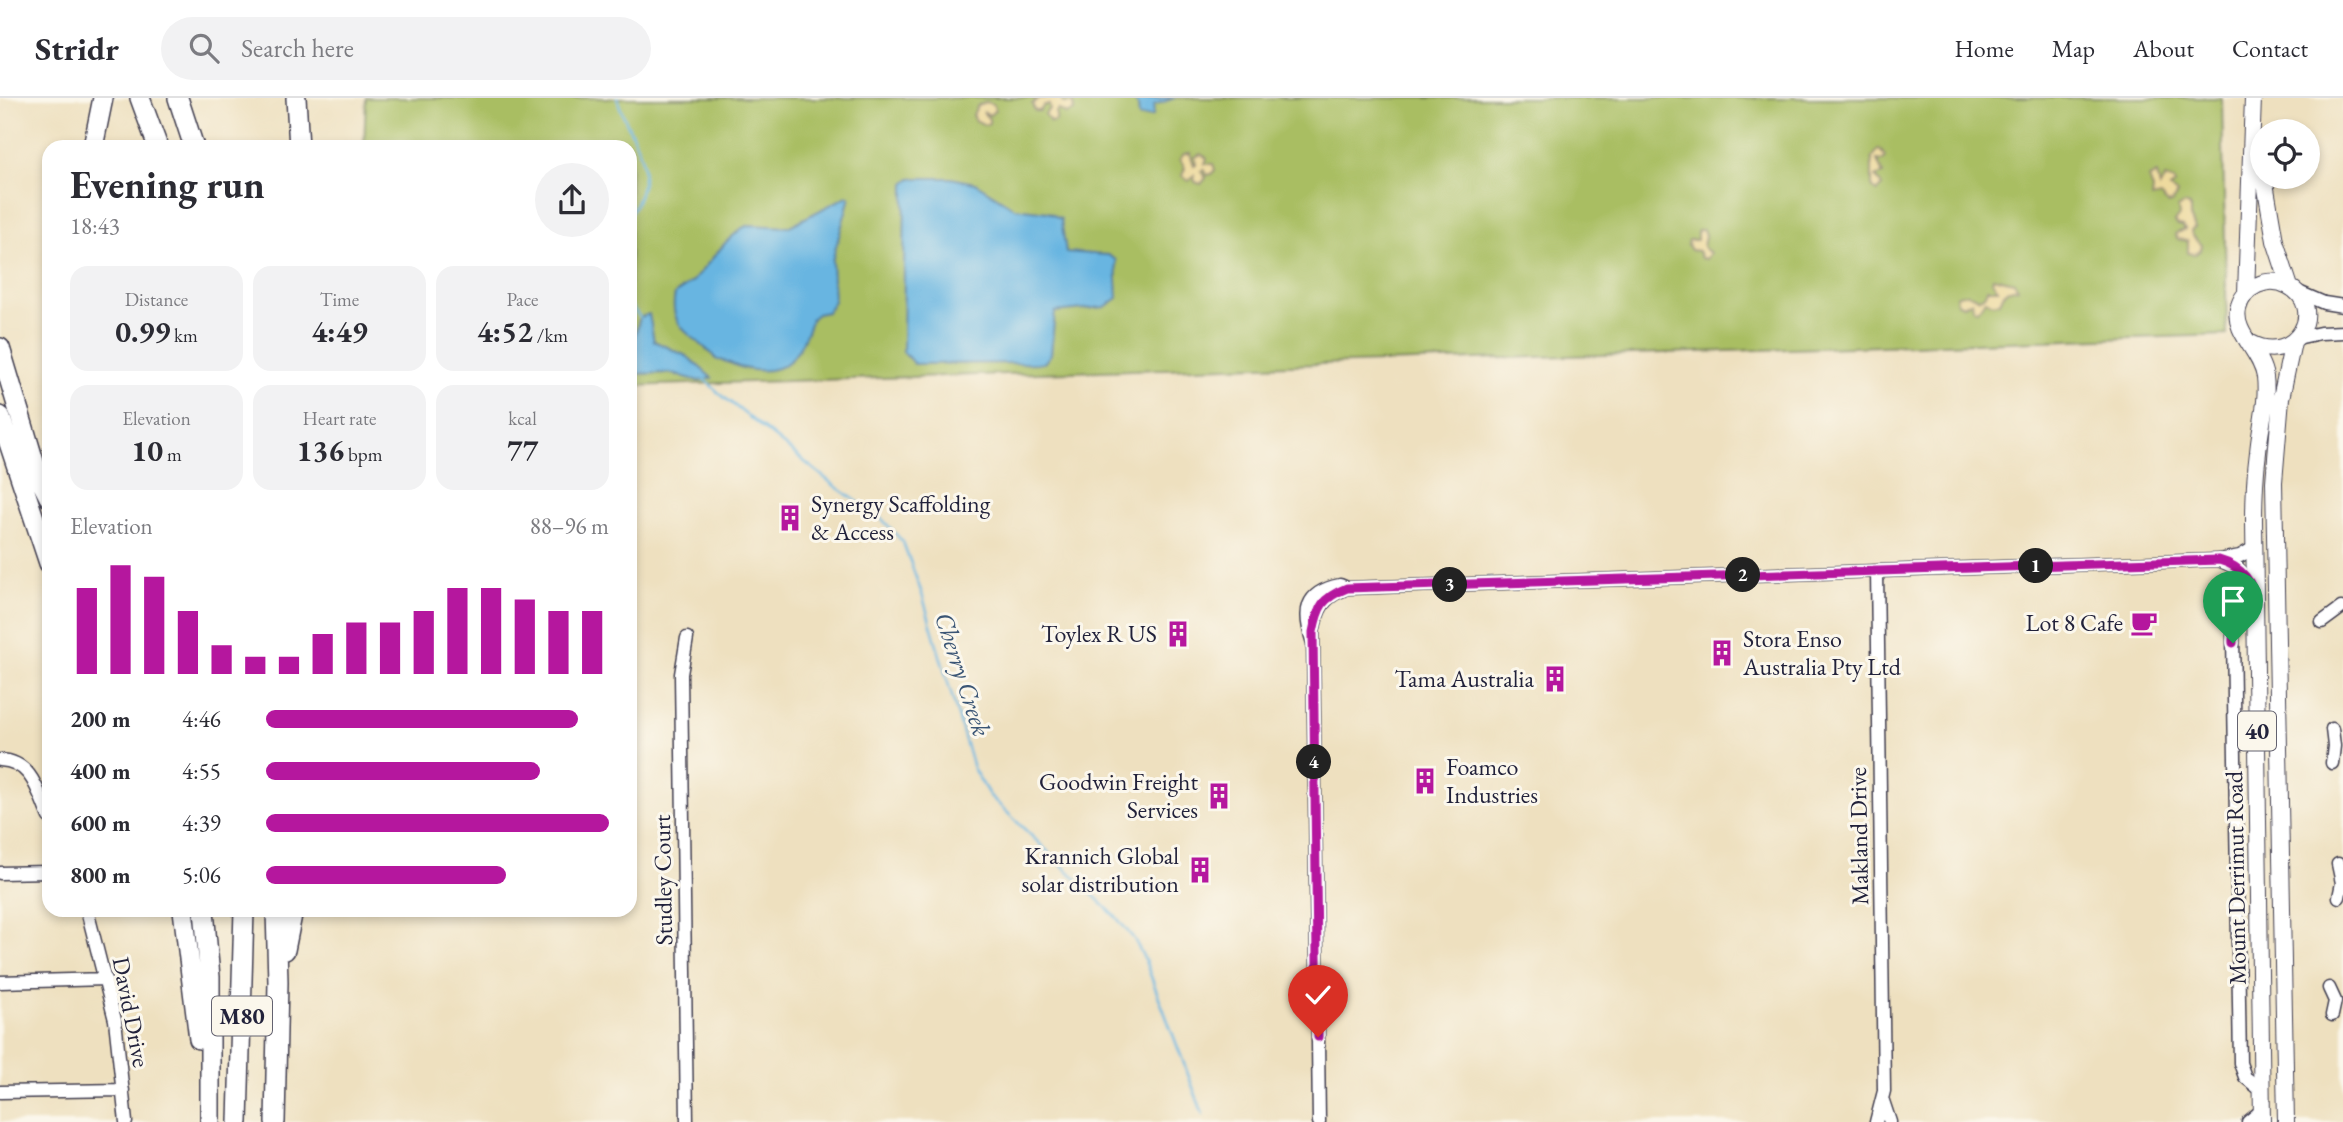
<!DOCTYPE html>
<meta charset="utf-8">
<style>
body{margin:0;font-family:"EB Garamond",serif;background:#f2f2f3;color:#2b2b33;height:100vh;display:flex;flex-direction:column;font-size:26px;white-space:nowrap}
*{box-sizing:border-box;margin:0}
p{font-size:23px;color:#7c7c81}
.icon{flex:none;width:38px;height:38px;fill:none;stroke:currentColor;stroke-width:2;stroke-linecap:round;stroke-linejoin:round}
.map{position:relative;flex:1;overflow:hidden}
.sheet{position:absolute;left:42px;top:42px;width:595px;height:777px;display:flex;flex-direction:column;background:#fff;border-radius:21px;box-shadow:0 4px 10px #0003}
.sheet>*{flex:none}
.buttons{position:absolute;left:2250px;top:21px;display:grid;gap:14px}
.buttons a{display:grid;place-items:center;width:70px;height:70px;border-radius:50%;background:#fff;box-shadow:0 4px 10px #0003;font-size:35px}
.pin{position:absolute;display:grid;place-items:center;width:60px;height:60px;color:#fff;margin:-72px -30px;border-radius:50% 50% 50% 0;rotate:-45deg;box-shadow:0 0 7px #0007}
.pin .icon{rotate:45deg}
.km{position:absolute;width:35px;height:35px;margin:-18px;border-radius:50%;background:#222;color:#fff;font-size:19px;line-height:35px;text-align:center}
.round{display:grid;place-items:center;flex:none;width:74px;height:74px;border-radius:37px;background:#f2f2f3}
.summary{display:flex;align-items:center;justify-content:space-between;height:119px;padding:0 28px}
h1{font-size:38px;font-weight:700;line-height:52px}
.figures{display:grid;grid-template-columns:repeat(3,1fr);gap:10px;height:119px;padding:7px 28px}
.figures div{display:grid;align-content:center;border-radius:18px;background:#f2f2f3;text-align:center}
.figures b{font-size:30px;font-weight:700}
.figures small{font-size:19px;font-weight:400}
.figures p{font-size:19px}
.chart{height:196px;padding:14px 28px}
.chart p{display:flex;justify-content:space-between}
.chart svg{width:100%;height:126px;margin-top:7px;stroke:#b5179e;stroke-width:6}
ul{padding:0 28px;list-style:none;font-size:23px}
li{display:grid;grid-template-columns:112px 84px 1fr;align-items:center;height:52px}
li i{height:18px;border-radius:9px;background:#b5179e}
header{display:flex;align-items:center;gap:42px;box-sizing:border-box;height:98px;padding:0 35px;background:#fff;border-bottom:2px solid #e1e1e2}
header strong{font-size:33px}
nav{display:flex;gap:38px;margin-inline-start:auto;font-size:24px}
.search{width:490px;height:63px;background:#f2f2f3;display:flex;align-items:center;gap:18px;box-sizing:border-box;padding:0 24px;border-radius:38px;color:#7c7c81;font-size:26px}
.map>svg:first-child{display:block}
</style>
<header>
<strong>Stridr</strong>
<div class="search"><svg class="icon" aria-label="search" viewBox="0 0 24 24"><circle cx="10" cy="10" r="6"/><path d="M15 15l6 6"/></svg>Search here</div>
<nav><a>Home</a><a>Map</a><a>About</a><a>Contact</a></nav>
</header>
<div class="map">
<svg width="2343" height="1024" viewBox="0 0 2343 1024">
<rect width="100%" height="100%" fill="#fbf7ec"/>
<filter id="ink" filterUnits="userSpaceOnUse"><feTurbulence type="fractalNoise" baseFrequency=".0143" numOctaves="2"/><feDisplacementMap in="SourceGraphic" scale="14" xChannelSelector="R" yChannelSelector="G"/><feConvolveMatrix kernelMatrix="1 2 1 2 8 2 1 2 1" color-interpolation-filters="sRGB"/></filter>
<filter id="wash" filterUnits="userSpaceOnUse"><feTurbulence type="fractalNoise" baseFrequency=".00686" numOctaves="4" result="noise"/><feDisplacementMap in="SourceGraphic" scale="28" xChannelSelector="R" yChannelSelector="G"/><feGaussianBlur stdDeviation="1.57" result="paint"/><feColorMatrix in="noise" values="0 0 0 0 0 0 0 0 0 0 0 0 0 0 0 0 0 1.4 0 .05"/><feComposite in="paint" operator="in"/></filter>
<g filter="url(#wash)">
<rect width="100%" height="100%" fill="#eee0bf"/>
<!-- green -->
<path fill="#a9be62" stroke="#66704e" stroke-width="2" d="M366 0H2222L2227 237 630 288V49H364Z"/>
<!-- sand -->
<path fill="#eeda9e" stroke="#887e6c" stroke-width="2" d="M1033 0H1060L1063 5H1073L1074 13 1066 16 1059 12 1056 14V23L1050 24 1045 16 1050 11 1049 7H1044L1040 13H1035L1032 6 1037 2Z
M985 4 993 6 995 12 990 17 983 14 989 21V25L985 27 975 22 973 17 977 8Z
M1879 51 1885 58 1883 63 1877 62 1883 76 1876 79 1882 88 1877 93 1872 90V60Z
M1190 55 1194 67 1196 66 1195 59 1201 56 1207 60 1205 66H1213L1215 72 1211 76 1207 77 1204 72 1201 73 1206 80 1201 86 1195 84 1194 77 1189 83 1182 78 1185 70 1180 61 1184 56Z
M2157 76 2160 89 2165 80 2174 83 2175 87 2170 91 2177 96 2173 104 2168 106 2160 98 2152 100 2153 91 2149 80Z
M2184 106 2190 108V119L2195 130 2191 133 2192 137 2202 147 2201 152 2195 156 2188 155V143L2178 141 2175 137 2176 135 2185 132 2183 128 2178 127 2175 124 2179 118 2178 110Z
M1699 132H1703L1705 137 1703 149 1710 155 1706 161 1701 160 1698 153 1691 152 1688 147 1689 142H1697V134Z
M1993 179 2014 184 2018 190 2005 193 2000 204 1993 206 1986 202 1977 212 1973 211 1972 203 1963 208 1957 205 1956 198C1965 194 1971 196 1978 200L1984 198 1987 191H1998L1992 183Z"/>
<!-- water -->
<path fill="#68b5e1" stroke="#456c8e" stroke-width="2" d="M1132 0H1175L1154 7 1153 18 1139 19 1138 8Z
M911 80H951L975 85 1015 110 1048 114 1061 121 1066 154 1108 157 1116 162 1118 200 1105 209 1055 214 1051 256 1044 265 914 266 903 254 905 85Z
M847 98 850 99 832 163 834 203 827 214 817 216 812 220C799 257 788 281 743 270 732 268 729 262 717 262 698 238 667 233 675 196L693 183 726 144 742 130 750 127 788 129Z
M649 216 654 243 687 258 712 280 699 283 670 275 630 276V249L632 248 640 219Z"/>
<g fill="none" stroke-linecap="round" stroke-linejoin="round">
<!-- stream -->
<path stroke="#68b5e1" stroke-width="2.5" d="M617 0C631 46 661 66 630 116
M630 207 640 219
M703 280 720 296 835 388 882 421 903 444 922 496 973 670 989 697 1117 820 1134 841 1144 860 1203 1016"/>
</g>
</g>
<g filter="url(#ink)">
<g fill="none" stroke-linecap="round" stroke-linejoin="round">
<!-- minor casing -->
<g stroke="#413e4f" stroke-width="15">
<path id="minor" d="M2296 193 2324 205 2343 208
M2297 240 2320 235 2343 234
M2219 462 2238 470 2253 493
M2255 508 2238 524 2233 538 2240 965 2245 979 2262 993
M2322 524 2341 510
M687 540 681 576 687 1024
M1313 545C1302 513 1305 494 1340 487L1347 490 2219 462 2240 458 2254 450
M2332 631 2334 648 2332 665
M0 662C32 663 38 694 49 719
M2338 766 2342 785 2339 799
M0 775 49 774
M87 812 115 922 126 1024
M0 884 106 881
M2329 890 2335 903 2332 917
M0 994 123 992
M1883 1003 1890 1024
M1319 1024 1313 534C1317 513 1322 500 1343 492
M1876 1024 1884 993 1877 473
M2248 1024 2262 1012"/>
</g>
<!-- major casing -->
<g stroke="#413e4f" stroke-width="18">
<path id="major" d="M2264 79 2275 143 2290 189
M2246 195 2253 0
M2251 245C2296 269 2328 209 2288 188 2268 177 2243 189 2238 211 2233 235 2261 253 2265 279 2268 303 2260 330 2258 354 2255 377 2254 400 2254 423L2262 1024
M2286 1024 2274 384 2281 300 2293 244"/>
</g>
<!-- highway casing -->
<g stroke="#413e4f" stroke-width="22">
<path id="highway" d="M140 0 158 49
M178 0 194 49
M296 0 299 49
M93 49 103 0
M0 250 38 377 49 399
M0 318 49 465
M183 812 199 941
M204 812 210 879V1024
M285 852 293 812
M238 1024 244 812
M275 1024 278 884 276 812"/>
</g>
<!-- minor -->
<use href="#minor" stroke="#fff" stroke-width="12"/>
<!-- major -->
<use href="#major" stroke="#fff" stroke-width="16"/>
<!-- highway -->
<use href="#highway" stroke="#fff" stroke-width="19"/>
</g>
</g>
<g fill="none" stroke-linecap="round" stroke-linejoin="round" filter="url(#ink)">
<!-- route casing -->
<g stroke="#fff" stroke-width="14">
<path id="route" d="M1318 939 1313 534C1318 508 1322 500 1347 490L2219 462C2241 468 2256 485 2255 508 2242 519 2232 528 2233 545"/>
</g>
<!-- route -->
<use href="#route" stroke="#b5179e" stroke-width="9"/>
</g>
<!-- icons -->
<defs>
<g id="building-bare" transform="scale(2.1)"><path d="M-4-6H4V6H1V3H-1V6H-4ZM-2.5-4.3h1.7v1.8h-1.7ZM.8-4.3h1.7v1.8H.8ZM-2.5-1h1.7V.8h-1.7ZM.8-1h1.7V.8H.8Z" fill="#b5179e" stroke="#fbf7ec" stroke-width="2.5" paint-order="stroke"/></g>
<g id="cafe-bare" transform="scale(2.1)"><path d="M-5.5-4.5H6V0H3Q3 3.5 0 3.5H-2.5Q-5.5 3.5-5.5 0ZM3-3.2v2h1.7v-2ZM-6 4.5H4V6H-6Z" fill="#b5179e" stroke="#fbf7ec" stroke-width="2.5" paint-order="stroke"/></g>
</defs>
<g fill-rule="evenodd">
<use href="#building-bare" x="790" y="420"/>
<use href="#cafe-bare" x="2144" y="525"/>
<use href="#building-bare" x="1178" y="536"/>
<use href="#building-bare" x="1722" y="555"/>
<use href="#building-bare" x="1555" y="581"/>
<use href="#building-bare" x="1425" y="683"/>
<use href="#building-bare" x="1219" y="698"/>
<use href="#building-bare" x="1200" y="772"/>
</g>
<g text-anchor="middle" stroke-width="6" stroke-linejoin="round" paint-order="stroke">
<!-- shield labels -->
<g fill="#fbf7ec" stroke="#636270" stroke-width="2">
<rect x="2238" y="613.5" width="38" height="39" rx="5"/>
<rect x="212" y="898.5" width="60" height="39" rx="5"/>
</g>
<g font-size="23" font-weight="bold" fill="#22223b">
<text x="2257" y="641">40</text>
<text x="242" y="926">M80</text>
</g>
<!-- poi labels -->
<g font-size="24" fill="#22223b" stroke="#fbf7ec" text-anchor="end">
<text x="811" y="414" text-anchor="start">Synergy Scaffolding<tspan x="811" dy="28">&amp; Access</tspan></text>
<text x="2123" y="533">Lot 8 Cafe</text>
<text x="1157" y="544">Toylex R US</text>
<text x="1743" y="549" text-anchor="start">Stora Enso<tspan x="1743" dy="28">Australia Pty Ltd</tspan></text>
<text x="1534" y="589">Tama Australia</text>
<text x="1446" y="677" text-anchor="start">Foamco<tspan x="1446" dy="28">Industries</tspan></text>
<text x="1198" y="692">Goodwin Freight<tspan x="1198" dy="28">Services</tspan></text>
<text x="1179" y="766">Krannich Global<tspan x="1179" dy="28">solar distribution</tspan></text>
</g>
<!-- street labels -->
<g font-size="24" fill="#22223b" stroke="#fbf7ec">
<text transform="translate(1859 738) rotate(-91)" y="8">Makland Drive</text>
<text transform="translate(2236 780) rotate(-91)" y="8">Mount Derrimut Road</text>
<text transform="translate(663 782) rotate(-91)" y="8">Studley Court</text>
<text transform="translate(131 914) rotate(79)" y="8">David Drive</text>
</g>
<!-- water labels -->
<g font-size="26" font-style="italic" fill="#3a5575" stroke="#fbf7ec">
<text transform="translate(963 576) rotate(72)" y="9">Cherry Creek</text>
</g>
</g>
</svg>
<div class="buttons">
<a><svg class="icon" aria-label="locate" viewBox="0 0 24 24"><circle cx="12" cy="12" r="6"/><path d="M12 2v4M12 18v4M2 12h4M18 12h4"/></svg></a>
</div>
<div class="pin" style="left:2233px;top:545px;background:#1e9e55"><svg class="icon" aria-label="arrive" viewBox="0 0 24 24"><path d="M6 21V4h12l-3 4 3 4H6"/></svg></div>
<div class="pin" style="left:1318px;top:939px;background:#d93025"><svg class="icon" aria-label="check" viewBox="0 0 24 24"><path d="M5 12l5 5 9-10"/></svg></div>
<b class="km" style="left:2036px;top:468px">1</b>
<b class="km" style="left:1743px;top:477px">2</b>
<b class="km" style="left:1450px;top:487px">3</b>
<b class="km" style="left:1314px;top:664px">4</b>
<section class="sheet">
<div class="summary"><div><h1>Evening run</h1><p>18:43</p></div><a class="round"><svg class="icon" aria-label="share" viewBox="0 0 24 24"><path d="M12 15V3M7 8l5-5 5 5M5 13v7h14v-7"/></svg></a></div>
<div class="figures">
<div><p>Distance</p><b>0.99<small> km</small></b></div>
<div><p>Time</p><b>4:49</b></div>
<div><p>Pace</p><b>4:52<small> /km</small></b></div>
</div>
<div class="figures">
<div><p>Elevation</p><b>10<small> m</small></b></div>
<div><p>Heart rate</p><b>136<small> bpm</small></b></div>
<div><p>kcal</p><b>77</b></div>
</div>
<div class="chart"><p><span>Elevation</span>88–96 m</p>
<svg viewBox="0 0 160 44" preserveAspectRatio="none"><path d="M5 44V14M15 44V6M25 44V10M35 44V22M45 44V34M55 44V38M65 44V38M75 44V30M85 44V26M95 44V26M105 44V22M115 44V14M125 44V14M135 44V18M145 44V22M155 44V22"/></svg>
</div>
<ul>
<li><b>200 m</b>4:46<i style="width:91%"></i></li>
<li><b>400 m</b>4:55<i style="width:80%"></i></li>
<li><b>600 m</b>4:39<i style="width:100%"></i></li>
<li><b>800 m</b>5:06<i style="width:70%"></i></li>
</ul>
</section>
</div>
